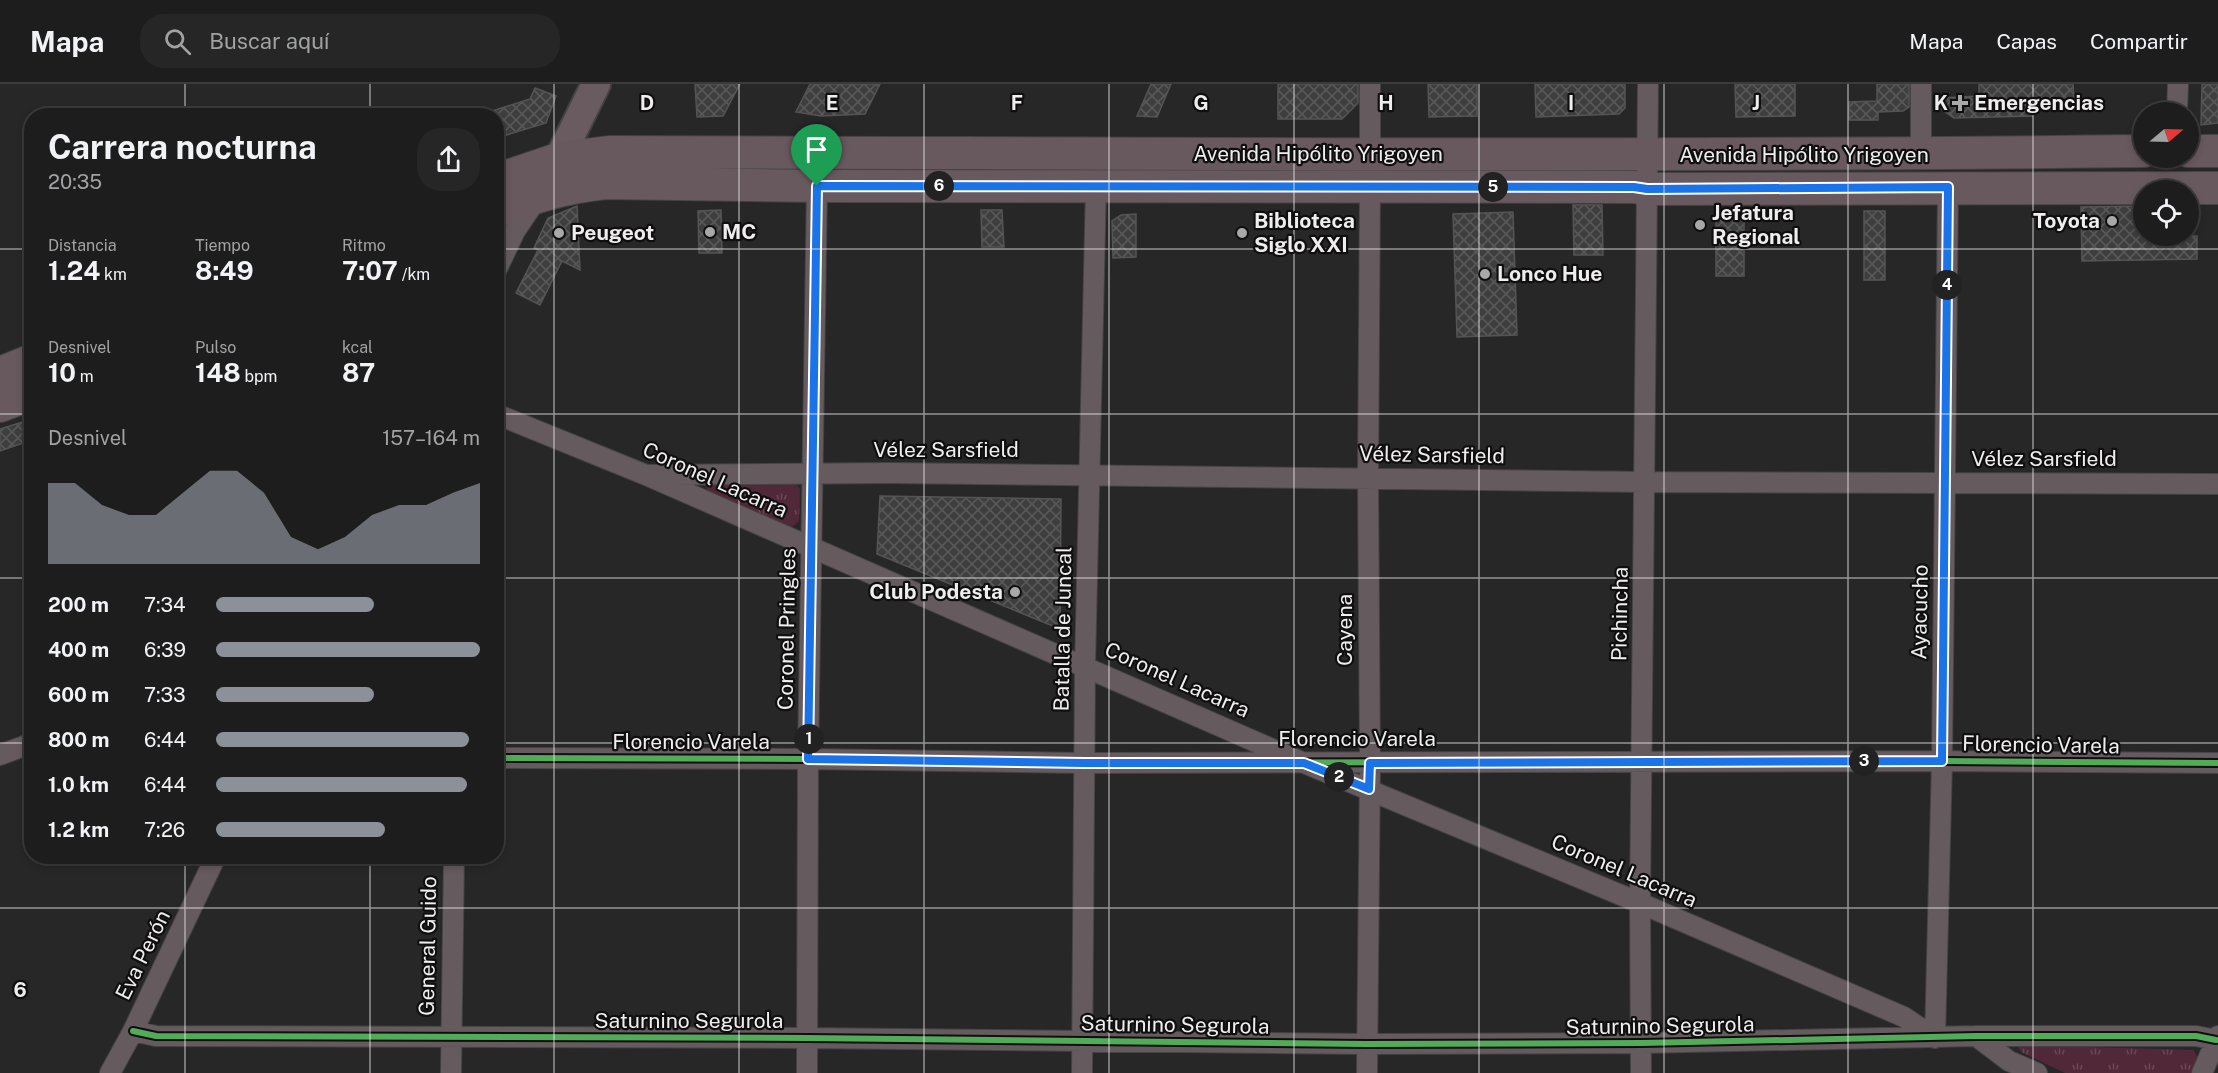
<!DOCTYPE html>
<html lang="es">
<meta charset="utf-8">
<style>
body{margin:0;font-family:"Public Sans",sans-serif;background:#262626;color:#f1f3f6;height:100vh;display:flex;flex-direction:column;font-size:22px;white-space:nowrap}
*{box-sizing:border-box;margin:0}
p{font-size:20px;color:#a1a2a4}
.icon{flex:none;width:33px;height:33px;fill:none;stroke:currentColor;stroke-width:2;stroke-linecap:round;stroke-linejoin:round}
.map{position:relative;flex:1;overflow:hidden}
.details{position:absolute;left:24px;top:24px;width:480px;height:756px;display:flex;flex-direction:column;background:#1e1d1d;border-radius:24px;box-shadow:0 3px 9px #0003,0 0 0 2px #3c3b3b}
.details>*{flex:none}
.needle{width:39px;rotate:71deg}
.buttons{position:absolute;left:2133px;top:18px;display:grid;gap:12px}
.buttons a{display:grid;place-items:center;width:66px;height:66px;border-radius:50%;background:#1e1d1d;box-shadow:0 3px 9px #0003,0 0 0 2px #3c3b3b;font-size:30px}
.pin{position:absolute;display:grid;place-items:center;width:51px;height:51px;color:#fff;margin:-62px -26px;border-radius:50% 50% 50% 0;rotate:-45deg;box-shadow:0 0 6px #0007}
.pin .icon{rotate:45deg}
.km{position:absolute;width:30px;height:30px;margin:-15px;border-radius:50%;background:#222;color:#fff;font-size:16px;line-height:30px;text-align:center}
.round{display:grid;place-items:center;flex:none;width:63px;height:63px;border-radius:24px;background:#262626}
.headline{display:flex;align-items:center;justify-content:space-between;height:102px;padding:0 24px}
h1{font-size:33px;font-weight:700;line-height:45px}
.metrics{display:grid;grid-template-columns:repeat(3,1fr);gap:9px;height:102px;padding:6px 24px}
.metrics div{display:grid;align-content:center}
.metrics b{font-size:26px;font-weight:700}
.metrics small{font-size:16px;font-weight:400}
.metrics p{font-size:16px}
.chart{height:168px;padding:12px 24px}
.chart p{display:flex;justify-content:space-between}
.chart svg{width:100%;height:108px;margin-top:6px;fill:#8c9099;opacity:.7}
ul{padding:0 24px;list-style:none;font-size:20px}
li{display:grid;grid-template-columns:96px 72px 1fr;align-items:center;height:45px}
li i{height:15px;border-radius:8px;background:#8c9099}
header{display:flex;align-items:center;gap:36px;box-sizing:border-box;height:84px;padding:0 30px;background:#1e1d1d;border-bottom:2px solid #3c3b3b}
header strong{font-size:28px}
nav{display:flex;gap:33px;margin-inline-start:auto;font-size:21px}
.search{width:420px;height:54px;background:#262626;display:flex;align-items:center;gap:15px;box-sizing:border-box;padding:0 21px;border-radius:24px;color:#a1a2a4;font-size:22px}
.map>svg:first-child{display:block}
</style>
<header>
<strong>Mapa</strong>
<div class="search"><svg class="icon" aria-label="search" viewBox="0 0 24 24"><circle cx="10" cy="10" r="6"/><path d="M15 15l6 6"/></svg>Buscar aquí</div>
<nav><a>Mapa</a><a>Capas</a><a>Compartir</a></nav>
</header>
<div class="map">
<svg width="2218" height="989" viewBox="0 0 2218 989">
<defs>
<pattern id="park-tufts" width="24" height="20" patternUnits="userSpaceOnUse" patternTransform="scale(1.5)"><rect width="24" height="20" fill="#502838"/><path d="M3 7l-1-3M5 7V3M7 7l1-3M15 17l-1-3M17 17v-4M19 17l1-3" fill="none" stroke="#6a4855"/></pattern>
<pattern id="building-cross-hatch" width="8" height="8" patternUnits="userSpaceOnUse" patternTransform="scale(1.5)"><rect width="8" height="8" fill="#3f3e3e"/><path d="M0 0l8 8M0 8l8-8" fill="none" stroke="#5b5a5a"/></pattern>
</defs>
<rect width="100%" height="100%" fill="#282727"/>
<!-- park -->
<path fill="url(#park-tufts)" d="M711 396H793L800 405 799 437 790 445 709 411 706 403Z
M2017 961 2194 966 2198 976 2193 989H2065L2021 968Z"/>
<!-- building -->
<path fill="url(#building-cross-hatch)" stroke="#555454" stroke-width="1.5" d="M695 0H740L723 32 697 33Z
M810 0H880L865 30 821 32 796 28Z
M1151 0H1171L1157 33 1137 32Z
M1278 0H1358V19L1342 35H1278Z
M1428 0H1477V32L1429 33Z
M1535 0H1625V24L1619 30 1536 33Z
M1735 0H1795V32L1736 33Z
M1877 0H1909V23L1903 27 1878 28V36H1849V18L1877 17Z
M1979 0H2073L2074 18 2032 19V32L1954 34 1941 25V14L1979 12Z
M2202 0H2218V39L2201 41Z
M535 4 556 12 546 39 500 53 496 41V32H494L492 27 530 15Z
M1573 121H1602L1603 171H1574Z
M577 122 580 186 562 177 540 221 516 209 538 166 534 164 548 134Z
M2144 122V152H2197V175L2082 177 2081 123Z
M721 126 722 169H699L698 127Z
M981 126H1002L1004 163H982Z
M1864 127H1885V196H1864Z
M1513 128 1517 251 1457 253 1453 130Z
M1744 128V192H1716V129Z
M1136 130V173L1113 174 1112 137 1121 131Z
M32 335V356L0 367V345Z
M880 412 1061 415 1060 545 877 470Z"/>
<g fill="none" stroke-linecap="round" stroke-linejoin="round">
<!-- street casing -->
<g stroke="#444343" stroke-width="22">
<path id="street" d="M1921 0V70
M2177 28 2178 0
M1370 70V0
M496 187 515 147 538 113
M496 330 646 391 1304 679 1640 819 1904 933 1935 954
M646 391 890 389 1646 398 2218 400
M0 671 32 659
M496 674 808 675 1084 679 1942 677 2218 679
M133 947 156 952 807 954 1366 960 1642 959 1976 952H2196L2216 956
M1976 952 2009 977 2037 989
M1935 954 1942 677 1948 103
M110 989 133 947 216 772
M451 989 454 772
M807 989 808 675 817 102
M1082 989 1085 582 1096 102
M1367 989 1370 679 1368 395 1370 103
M1641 989 1640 819 1648 0
M2202 989 2218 952"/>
</g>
<!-- secondary casing -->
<g stroke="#444343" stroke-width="32">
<path id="secondary" d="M551 91 596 0"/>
</g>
<!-- primary casing -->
<g stroke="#444343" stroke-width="34">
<path id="primary" d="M2188 67H2218
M496 96 561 74 610 68C1121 69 1632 73 2144 67
M496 128C534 113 566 103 606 99L817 102 1633 103 1647 105 2218 104
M0 289 32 276
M0 322 32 310"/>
</g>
<!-- street -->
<use href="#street" stroke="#655a5e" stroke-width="20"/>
<!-- secondary -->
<use href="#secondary" stroke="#6a5b61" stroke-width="28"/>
<!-- primary -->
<use href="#primary" stroke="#68595e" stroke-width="32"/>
<!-- cycleway casing -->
<g stroke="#100f10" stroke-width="10">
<path id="cycleway" d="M496 674 808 675 1084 679 1942 677 2218 679
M133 947 156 952 807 954 1366 960 1642 959 1976 952H2196L2216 956"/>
</g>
<!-- cycleway -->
<use href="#cycleway" stroke="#51ab58" stroke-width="6"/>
</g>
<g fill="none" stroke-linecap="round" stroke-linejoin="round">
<!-- route casing -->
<g stroke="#fff" stroke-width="12">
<path id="route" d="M817 102 1634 103 1647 105 1948 103 1942 677 1370 679 1369 705 1304 679H1084L808 675Z"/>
</g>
<!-- route -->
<use href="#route" stroke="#1a73e8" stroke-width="8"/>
</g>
<!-- grid -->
<path fill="none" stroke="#efeded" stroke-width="1.5" stroke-opacity="0.55" d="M185 0V32M370 0V32M554 0V989M739 0V989M924 0V989M1109 0V989M1294 0V989M1479 0V989M1664 0V989M1848 0V989M2033 0V989M0 165H32M496 165H2218M0 330H32M496 330H2218M0 494H32M496 494H2218M0 659H32M496 659H2218M185 772V989M370 772V989M0 824H2218"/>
<!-- markers -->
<g fill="#a9a8a8" stroke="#100f10" stroke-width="2">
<path d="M1957 10h6v6h6v6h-6v6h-6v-6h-6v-6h6z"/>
<circle cx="2112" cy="137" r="6"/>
<circle cx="1700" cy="141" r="6"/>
<circle cx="710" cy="148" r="6"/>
<circle cx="559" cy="149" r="6"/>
<circle cx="1242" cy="149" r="6"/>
<circle cx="1485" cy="190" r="6"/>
<circle cx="1015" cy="508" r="6"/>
</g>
<g text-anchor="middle" stroke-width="4.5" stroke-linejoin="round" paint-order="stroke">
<!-- poi labels -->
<g font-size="21" font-weight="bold" fill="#efeded" stroke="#100f10" text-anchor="start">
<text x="1974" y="26">Emergencias</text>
<text x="1712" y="136">Jefatura<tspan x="1712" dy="24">Regional</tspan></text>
<text x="1254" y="144">Biblioteca<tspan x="1254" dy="24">Siglo XXI</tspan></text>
<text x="2100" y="144" text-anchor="end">Toyota</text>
<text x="722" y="155">MC</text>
<text x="571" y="156">Peugeot</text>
<text x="1497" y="197">Lonco Hue</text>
<text x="1003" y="515" text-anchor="end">Club Podesta</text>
</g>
<!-- street labels -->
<g font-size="21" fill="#efeded" stroke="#100f10">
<text x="1318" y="77">Avenida Hipólito Yrigoyen</text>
<text x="1804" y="78">Avenida Hipólito Yrigoyen</text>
<text x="946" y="373">Vélez Sarsfield</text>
<text transform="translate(1432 371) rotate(1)" y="7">Vélez Sarsfield</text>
<text x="2044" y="382">Vélez Sarsfield</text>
<text transform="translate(715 396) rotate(24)" y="7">Coronel Lacarra</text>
<text transform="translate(1920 528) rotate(-89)" y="7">Ayacucho</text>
<text transform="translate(1620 530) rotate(-89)" y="7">Pichincha</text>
<text transform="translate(787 545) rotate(-89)" y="7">Coronel Pringles</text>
<text transform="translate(1063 545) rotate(-89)" y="7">Batalla de Juncal</text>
<text transform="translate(1345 546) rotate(-90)" y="7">Cayena</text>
<text transform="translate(1177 596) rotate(24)" y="7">Coronel Lacarra</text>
<text x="1357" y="662">Florencio Varela</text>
<text x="691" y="665">Florencio Varela</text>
<text transform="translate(2041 661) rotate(1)" y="7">Florencio Varela</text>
<text transform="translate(1624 787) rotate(23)" y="7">Coronel Lacarra</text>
<text transform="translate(428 862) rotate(-89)" y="7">General Guido</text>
<text transform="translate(143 871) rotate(-64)" y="7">Eva Perón</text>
<text x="689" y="944">Saturnino Segurola</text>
<text transform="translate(1175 941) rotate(1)" y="7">Saturnino Segurola</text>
<text transform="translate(1660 942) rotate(-1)" y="7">Saturnino Segurola</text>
</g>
</g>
<g font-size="20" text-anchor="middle" font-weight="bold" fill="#efeded" stroke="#100f10" stroke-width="4.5" stroke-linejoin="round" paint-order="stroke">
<text x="647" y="26">D</text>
<text x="832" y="26">E</text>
<text x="1017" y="26">F</text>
<text x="1201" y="26">G</text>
<text x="1386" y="26">H</text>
<text x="1571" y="26">I</text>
<text x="1756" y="26">J</text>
<text x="1941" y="26">K</text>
<text x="20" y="913">6</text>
</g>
</svg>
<div class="buttons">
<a><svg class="needle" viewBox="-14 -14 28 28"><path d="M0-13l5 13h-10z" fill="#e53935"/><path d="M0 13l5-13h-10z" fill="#a1a2a4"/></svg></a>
<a><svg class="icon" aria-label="locate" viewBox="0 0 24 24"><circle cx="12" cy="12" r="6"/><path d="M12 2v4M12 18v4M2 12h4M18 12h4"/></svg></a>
</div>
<div class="pin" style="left:817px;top:102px;background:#1e9e55"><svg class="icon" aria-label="arrive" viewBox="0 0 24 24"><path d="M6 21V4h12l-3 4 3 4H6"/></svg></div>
<b class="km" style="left:809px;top:655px">1</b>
<b class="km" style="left:1339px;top:693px">2</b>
<b class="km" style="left:1864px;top:677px">3</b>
<b class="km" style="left:1947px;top:201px">4</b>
<b class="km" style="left:1493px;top:103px">5</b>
<b class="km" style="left:939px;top:102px">6</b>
<section class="details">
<div class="headline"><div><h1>Carrera nocturna</h1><p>20:35</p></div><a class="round"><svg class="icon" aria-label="share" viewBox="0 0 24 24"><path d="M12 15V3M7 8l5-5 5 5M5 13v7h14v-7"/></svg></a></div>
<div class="metrics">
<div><p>Distancia</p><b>1.24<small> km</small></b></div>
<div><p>Tiempo</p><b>8:49</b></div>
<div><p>Ritmo</p><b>7:07<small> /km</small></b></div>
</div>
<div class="metrics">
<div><p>Desnivel</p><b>10<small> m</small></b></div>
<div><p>Pulso</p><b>148<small> bpm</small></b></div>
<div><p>kcal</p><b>87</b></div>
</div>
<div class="chart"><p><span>Desnivel</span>157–164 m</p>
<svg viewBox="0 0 160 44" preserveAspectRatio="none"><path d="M0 44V11L10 11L20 20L30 24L40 24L50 15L60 6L70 6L80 15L90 33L100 38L110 33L120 24L130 20L140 20L150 15L160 11V44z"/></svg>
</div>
<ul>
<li><b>200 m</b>7:34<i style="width:60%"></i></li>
<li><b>400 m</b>6:39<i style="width:100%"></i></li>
<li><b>600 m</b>7:33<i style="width:60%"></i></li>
<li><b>800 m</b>6:44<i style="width:96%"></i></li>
<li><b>1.0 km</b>6:44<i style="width:95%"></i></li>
<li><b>1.2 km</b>7:26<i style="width:64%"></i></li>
</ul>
</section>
</div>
